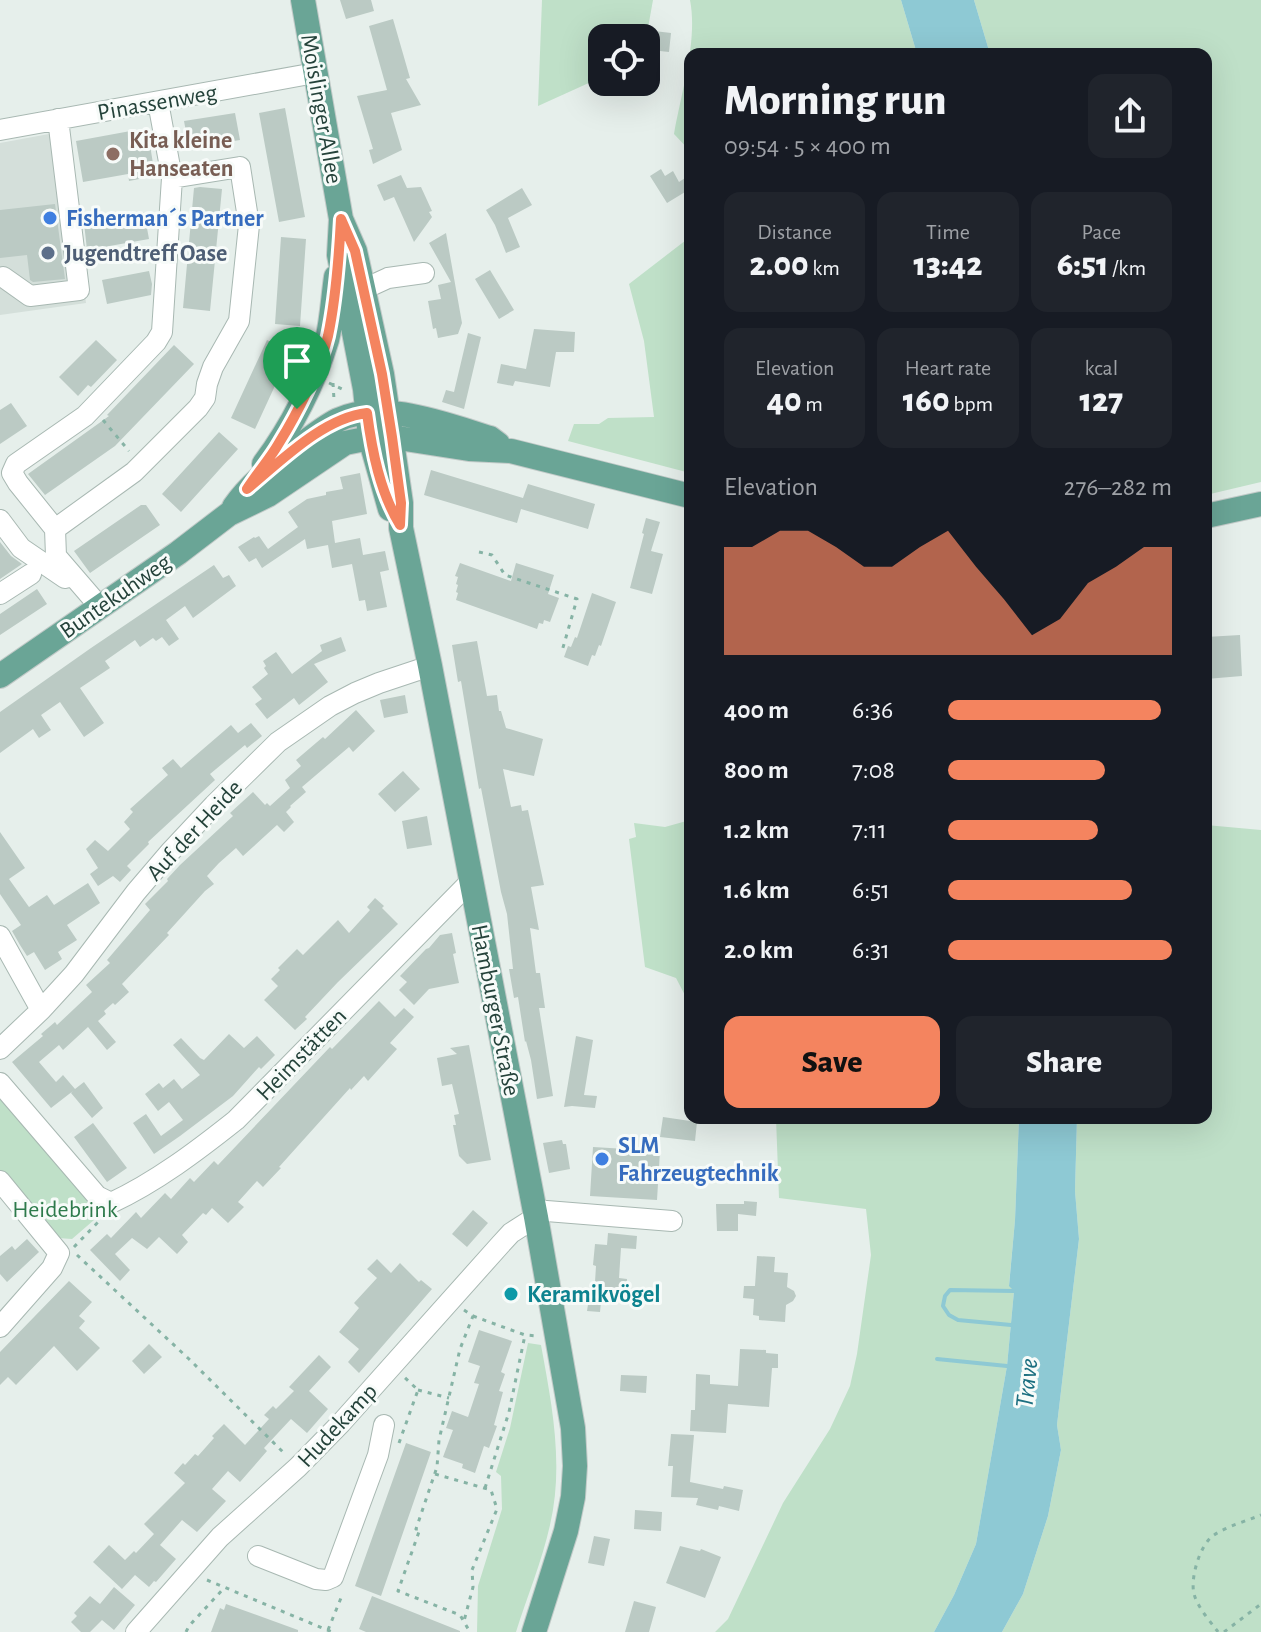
<!DOCTYPE html>
<meta charset="utf-8">
<style>
body{margin:0;font-family:"Alegreya Sans",sans-serif;background:#20242c;color:#f1f3f6;height:100vh;display:flex;flex-direction:column;font-size:30px;white-space:nowrap}
*{box-sizing:border-box;margin:0}
p{font-size:26px;color:#9ea1a6}
.icon{flex:none;width:44px;height:44px;fill:none;stroke:currentColor;stroke-width:2;stroke-linecap:round;stroke-linejoin:round}
.map{position:relative;flex:1;overflow:hidden}
.panel{position:absolute;left:684px;top:48px;width:528px;height:1076px;display:flex;flex-direction:column;background:#171b24;border-radius:16px;box-shadow:0 8px 32px #0002}
.panel>*{flex:none}
.tools{position:absolute;left:588px;top:24px;display:grid;gap:16px}
.tools a{display:grid;place-items:center;width:72px;height:72px;border-radius:16px;background:#171b24;box-shadow:0 8px 32px #0002;font-size:40px}
.pin{position:absolute;display:grid;place-items:center;width:68px;height:68px;color:#fff;margin:-82px -34px;border-radius:50% 50% 50% 0;rotate:-45deg;box-shadow:0 0 8px #0007}
.pin .icon{rotate:45deg}
.round{display:grid;place-items:center;flex:none;width:84px;height:84px;border-radius:16px;background:#20242c}
.head{display:flex;align-items:center;justify-content:space-between;height:136px;padding:0 40px}
h1{font-size:44px;font-weight:800;line-height:60px}
.metrics{display:grid;grid-template-columns:repeat(3,1fr);gap:12px;height:136px;padding:8px 40px}
.metrics div{display:grid;align-content:center;border-radius:16px;background:#20242c;text-align:center}
.metrics b{font-size:34px;font-weight:800}
.metrics small{font-size:22px;font-weight:400}
.metrics p{font-size:22px}
.chart{height:224px;padding:16px 40px}
.chart p{display:flex;justify-content:space-between}
.chart svg{width:100%;height:144px;margin-top:8px;fill:#f4845f;opacity:.7}
.primary-button{display:flex;gap:16px;margin-top:auto;padding:16px 40px}
.primary-button a{flex:1;height:92px;border-radius:16px;background:#f4845f;color:#111;font-size:32px;font-weight:800;line-height:92px;text-align:center}
.primary-button a+a{background:#20242c;color:#f1f3f6}
ul{padding:0 40px;list-style:none;font-size:26px}
li{display:grid;grid-template-columns:128px 96px 1fr;align-items:center;height:60px}
li i{height:20px;border-radius:10px;background:#f4845f}
.map>svg:first-child{display:block}
</style>
<div class="map">
<svg width="1261" height="1632" viewBox="0 0 1261 1632">
<rect width="100%" height="100%" fill="#e6efeb"/>
<!-- built -->
<path fill="#d4dfda" d="M65 131 86 303 0 315V143Z"/>
<!-- green -->
<path fill="#bfe0c8" d="M542 0H653L646 39 602 38V77L538 106Z
M690 0H901L917 54H690V151L674 134C681 93 698 41 690 0Z
M974 0H1261V482L1206 495V54H990Z
M690 237V473L568 441 574 424H599L608 418 654 417 644 341 629 284Z
M690 820V1005L676 978 645 967 629 839 636 837 634 823 665 827Z
M1206 825 1261 830V1632H1002L1023 1594 1048 1516 1061 1450 1057 1425 1079 1239 1075 1191 1077 1118H1206Z
M0 1090 93 1205 94 1220 72 1239 58 1238 0 1171Z
M776 1118H1019L1015 1220 1009 1285 1014 1291 1007 1366 976 1544 954 1595 934 1632H715L728 1619 783 1503 830 1429 850 1386 857 1354 871 1255 866 1209 779 1198Z
M528 1343 541 1345C552 1405 564 1465 550 1525 542 1561 527 1597 516 1632H477L478 1586 502 1509 501 1476 496 1472 510 1428Z"/>
<!-- water -->
<path fill="#8ec9d4" d="M901 0H974L990 54H917Z
M1019 1118H1077L1075 1191 1079 1239 1057 1425 1061 1450 1048 1516 1023 1594 1002 1632H934L954 1595 976 1544 1007 1366 1014 1291 1009 1286 1015 1220Z"/>
<g fill="none" stroke-linecap="round" stroke-linejoin="round">
<!-- stream -->
<path stroke="#8ec9d4" stroke-width="4" d="M1011 1325 958 1320 949 1315 943 1306 945 1296 950 1290 1014 1291
M937 1359 1007 1366"/>
</g>
<!-- building -->
<path fill="#bbcac4" d="M340 0H371L374 11 346 19Z
M393 19 410 78 406 79 421 105 391 113 402 150 373 164 369 150 373 149 357 96 387 90 369 26Z
M654 31 671 33 669 52 651 50Z
M285 108 305 217 279 222 259 113Z
M235 113 240 140 189 148 184 121Z
M136 130 139 147 150 145 155 176 129 181 128 174 83 182 76 141Z
M661 169 665 176 673 171 679 182 685 178 690 189 667 203 650 176Z
M401 175 407 188 421 187 432 211 429 212 432 217 414 242 394 197 384 201 377 185Z
M200 187 222 189 210 311 183 308 194 188Z
M522 188 532 205 508 218 520 247 506 253 495 225 486 210Z
M55 204 65 279 33 282 30 280 27 255 0 258V210Z
M144 212 149 239 87 250 84 223Z
M446 233 462 323 458 334 438 338 436 328 433 329 428 301 441 299 438 285 451 282 429 243Z
M281 237 306 239 300 326 275 324Z
M490 270 514 310 499 319 475 279Z
M149 271 152 284 151 295 107 304 102 280Z
M534 329 575 332 574 352H556L550 387 515 381 513 386 497 383 501 364 526 369Z
M468 333 481 337 464 409 442 402 446 390 454 392Z
M96 340 117 360 91 387 88 385 78 396 59 377Z
M267 340 291 351 255 429 231 418Z
M174 345 194 364 115 446 45 495 28 474 109 416 107 415Z
M11 403 27 426 0 444V410Z
M219 432 238 449 181 512 162 494Z
M431 470 523 498 528 484 595 504 588 529 521 509 517 523 424 495Z
M360 473 367 514 332 521 335 543 360 538 363 555 385 551 389 570 380 572 387 607 367 611 365 600 359 601 352 564 332 568 328 545 307 549 305 539 262 568 256 558 249 562 238 547 254 537 255 538 259 536 268 549 298 527 288 512 307 499 326 495V492L343 489 340 477Z
M141 505H146L160 525 90 573 74 551Z
M646 518 660 522 651 551 663 554 652 594 630 588 644 534 642 533Z
M0 542 11 556 22 564 0 579Z
M460 563 511 581 516 563 554 575 548 594 559 598 550 622 544 620 543 624 539 623 537 629 456 600 458 593 456 592 458 585 456 584 458 577 455 576Z
M214 565 223 578 229 575 236 586 193 618 185 606 166 620 179 639 169 646 162 637 156 641 153 638 140 647 135 640 105 661 110 668 80 688 104 723 84 737 60 702 41 715 51 730 39 738 33 729 0 753V712L91 648Z
M37 589 47 604 0 635V614Z
M592 593 616 602 601 646 599 645 595 656 592 655 588 666 564 657 568 646 571 647 575 637 577 638Z
M1240 635 1242 676 1206 679V637Z
M341 637 346 651 314 664 328 682 299 705 294 698 267 719 255 704 262 699 252 687 268 674 264 668 266 666 263 661 276 652 292 674 322 651 320 645Z
M477 641 487 696 497 695 499 711H501L506 728 543 739 534 776 503 769 511 807 521 805 522 811 528 810 544 885 531 887 539 930 530 928 536 973H540L545 1008H539L553 1096 537 1099 531 1060 526 1041 525 1042 518 997 514 998 509 969H513L507 914 501 892 481 788 479 789 461 681 458 682 452 645Z
M405 695 408 713 384 718 380 700Z
M356 710 375 731 353 752 349 747 302 787 306 792 290 806 291 807 286 812 294 822 284 832 277 825 243 856 236 848 219 863 207 876 214 884 205 891 167 933 169 935 122 984 129 992 115 1005 113 1003 104 1011 106 1014 98 1021 116 1042 107 1050 88 1027 63 1050 59 1045 39 1062 56 1082 63 1075 75 1089 84 1082 103 1108 92 1118 71 1093 73 1091 51 1108 12 1062 43 1036 41 1034 55 1022 57 1025 92 992 86 985 110 963 107 960 150 910 145 904 168 881 167 879 180 865 233 816 230 813 253 792 265 805 267 803 270 806 290 788 285 780 301 766 296 760 323 737 325 739Z
M251 723 262 736 247 748 245 745 210 774 215 780 148 842 149 844 127 866 131 870 120 882 113 876 98 886 90 874 98 868 86 849 95 840 108 851 130 829 124 822 133 812 130 809 168 775 162 768 173 759 181 768 231 725 238 733Z
M403 771 420 789 395 812 378 794Z
M427 816 432 845 407 849 402 821Z
M0 832 25 868 9 879 29 907 47 895 54 905 88 883 100 903 67 925 77 940 58 952 62 959 45 970 34 952 27 956 20 945 12 931 21 925 0 894Z
M375 898 384 906 382 908 398 924 338 982 305 1017 307 1019 295 1030 264 1000 278 986 271 979 280 970 278 968 297 949 303 955 338 920 349 933 370 910 367 907Z
M452 933 456 953 453 954 459 983 429 989 414 1005 399 990 407 982 400 976 426 949 429 948 440 935Z
M379 1001 395 1017 404 1008 414 1017 390 1043 397 1049 368 1081 364 1076 351 1090 350 1088 279 1167 281 1168 263 1187 257 1181 238 1202 244 1207 228 1223 212 1208 206 1215 203 1213 182 1235 188 1242 177 1254 159 1237 147 1249 132 1238 115 1254 130 1270 120 1281 90 1250 107 1234 111 1238 136 1212 141 1218 165 1193 171 1199 190 1178 194 1182 214 1161 218 1165 330 1047 332 1049Z
M229 1034 244 1048 257 1036 275 1055 261 1069 259 1067 233 1096 180 1136 154 1154 133 1123 146 1114 161 1136 183 1120 169 1102 158 1111 145 1094 159 1083 163 1088 174 1079 182 1089 200 1075 173 1045 181 1038 200 1058 204 1060Z
M576 1036 593 1040 584 1095 597 1096 595 1108 572 1106 564 1107Z
M469 1045 491 1160 467 1164 459 1156 453 1125H456L454 1115 459 1114 452 1084 442 1086 437 1058 457 1054 450 1048Z
M663 1117 697 1122 695 1141 660 1137Z
M93 1123 127 1168 107 1182 74 1137Z
M562 1140 563 1144H566L570 1169 549 1173 543 1143Z
M593 1147 660 1151 657 1200 590 1196Z
M744 1201 757 1202 756 1216 738 1214V1231H717L716 1204H744Z
M473 1210 488 1223 467 1247 452 1234Z
M608 1233 637 1236 636 1249 621 1248 619 1278 627 1279 626 1292 616 1291 615 1303 601 1302 600 1312 587 1311 589 1298H594L596 1266 593 1265 595 1244 607 1245Z
M27 1239 39 1252 7 1282 0 1274V1256L12 1246 15 1250Z
M757 1256 775 1257 774 1272 788 1273 787 1287 794 1291 796 1296 793 1301 786 1305 785 1322 759 1320V1316L753 1315 754 1299 743 1298 744 1286H755Z
M377 1259 391 1273 400 1263 419 1282 421 1280 432 1289 359 1373 348 1362 359 1349 339 1332 359 1308 354 1303 377 1278 367 1269Z
M69 1281 92 1302 79 1316 85 1321 79 1328 100 1348 77 1371 54 1346 16 1385 8 1377 0 1385V1352Z
M479 1330 512 1341 501 1372 505 1374 499 1391 503 1392 494 1425 497 1426 489 1448 484 1446 475 1473 462 1468 463 1464 443 1457 453 1430 446 1428 452 1411 468 1417 479 1384 474 1383 480 1366 468 1362Z
M149 1344 162 1357 144 1374 132 1361Z
M740 1349 766 1350V1353L778 1354V1368H772L769 1407 728 1404 726 1433 690 1431 691 1410H695L696 1374 710 1375V1384L738 1386Z
M319 1355 331 1367 309 1391 328 1409 307 1433 291 1419 264 1448 267 1451 240 1482 228 1471 212 1489 226 1501 197 1532 182 1520 160 1545 176 1559 156 1582 154 1581 149 1587 135 1575 122 1589 93 1562 109 1545 125 1560 134 1551 136 1553 154 1534 144 1524 185 1483 174 1473 183 1463 185 1465 195 1454 198 1456 214 1438 212 1436 224 1424 245 1445 269 1419 264 1415 273 1406 276 1409 294 1391 289 1387Z
M621 1375 647 1376 646 1393 620 1391Z
M671 1434 694 1435 690 1482 723 1489 724 1486 743 1490 739 1511 719 1506 718 1510 696 1505 698 1498 671 1497 673 1466H668Z
M406 1443 431 1452 381 1596 355 1586Z
M635 1510 662 1512 661 1531 634 1529Z
M594 1536 610 1539 604 1566 588 1563Z
M680 1546 700 1551 701 1549 721 1557 705 1598 666 1583Z
M114 1587 135 1605 114 1630 102 1620 90 1632H81L71 1622 77 1616 74 1613 90 1596 100 1604Z
M372 1596 460 1631V1632H366L359 1629Z
M634 1601 656 1607 649 1632H625Z
M226 1604 298 1630V1632H211L220 1608 224 1610Z"/>
<g fill="none" stroke-linecap="round" stroke-linejoin="round">
<!-- minor casing -->
<g stroke="#a8b8b2" stroke-width="22">
<path id="minor" d="M0 130 315 73
M3 277 30 296 79 290 58 119
M364 289 388 278 424 273
M0 520 21 548 65 578
M55 529 18 483 12 473 16 464 85 416 156 342 162 332 172 178 158 102
M0 594 31 574
M100 607 56 556 55 529 134 472 198 408 205 398 207 384 213 367 239 321 249 225 240 167 172 178
M0 936 41 1010
M0 1049 41 1010 74 974 136 892 171 851 214 805 278 742 330 706 355 693 379 683 430 666
M0 1083 97 1196 111 1203C156 1182 197 1151 236 1120L471 881
M0 1181 59 1253 52 1268 0 1327
M534 1210 672 1221
M258 1556 316 1579 326 1580 333 1577 378 1455 384 1425
M136 1632 220 1537 298 1467 341 1423 500 1245 511 1233 536 1217"/>
</g>
<!-- major casing -->
<g stroke="#c2cac8" stroke-width="26">
<path id="major" d="M303 0 341 219 339 255 365 389 370 438 390 509
M341 219 355 251 382 374 395 462 401 503V528L430 666 536 1217 573 1428 575 1466 573 1497 566 1531 534 1632
M264 464C291 428 314 383 327 340 332 320 333 297 336 277
M234 507C250 484 270 469 292 452 307 441 322 428 338 420 381 399 447 425 490 438L498 444
M1206 516 1261 504
M0 676 178 553 229 514 268 495 345 443 370 438 392 437 469 449 511 451 690 496"/>
</g>
<!-- path -->
<path stroke="#86b3a5" stroke-width="3" stroke-dasharray="4 6" stroke-linecap="butt" d="M329 383 344 390
M333 383 334 400
M103 420 129 451
M479 552 492 555 505 575 577 599 562 651
M74 1247 102 1218
M77 1255 189 1359 285 1454
M464 1310 473 1316 460 1349 439 1440 437 1467 416 1529H420L398 1591 460 1615 470 1632
M473 1316 525 1335 538 1336
M418 1390 449 1398
M399 1443 418 1390 403 1376
M435 1474 491 1490 497 1509 472 1570 473 1587 464 1621
M485 1488 509 1412 525 1335
M207 1580 332 1632
M328 1630 343 1593
M186 1632 189 1626 225 1587
M1218 1632C1210 1621 1198 1608 1194 1594 1190 1578 1200 1544 1214 1535 1228 1526 1246 1521 1261 1515
M1224 1632 1261 1604"/>
<!-- minor -->
<use href="#minor" stroke="#fff" stroke-width="20"/>
<!-- major -->
<use href="#major" stroke="#6aa596" stroke-width="24"/>
</g>
<g fill="none" stroke-linecap="round" stroke-linejoin="round">
<!-- route casing -->
<g stroke="#fff" stroke-width="16">
<path id="route" d="M341 219 355 251 382 374 392 437 401 503 400 525C380 492 372 451 367 413 323 418 281 461 247 489 257 473 270 459 279 443 297 414 320 369 328 336 336 298 339 257 341 219Z"/>
</g>
<!-- route -->
<use href="#route" stroke="#f4845f" stroke-width="10"/>
</g>
<!-- markers -->
<circle fill="#8d6e63" stroke="#f7fbf9" stroke-width="3" cx="113" cy="154" r="8"/>
<g fill="#3f7fe0" stroke="#f7fbf9" stroke-width="3">
<circle cx="50" cy="218" r="8"/>
<circle cx="602" cy="1159" r="8"/>
</g>
<circle fill="#5c6f8a" stroke="#f7fbf9" stroke-width="3" cx="48" cy="253" r="8"/>
<circle fill="#0f9aa8" stroke="#f7fbf9" stroke-width="3" cx="511" cy="1294" r="8"/>
<g text-anchor="middle" stroke-width="6" stroke-linejoin="round" paint-order="stroke">
<!-- street labels -->
<g font-size="24" fill="#24423a" stroke="#f7fbf9">
<text transform="translate(157 102) rotate(-10)" y="8">Pinassenweg</text>
<text transform="translate(322 109) rotate(80)" y="8">Moislinger Allee</text>
<text transform="translate(115 596) rotate(-35)" y="8">Buntekuhweg</text>
<text transform="translate(194 830) rotate(-47)" y="8">Auf der Heide</text>
<text transform="translate(496 1010) rotate(79)" y="8">Hamburger Straße</text>
<text transform="translate(301 1054) rotate(-46)" y="8">Heimstätten</text>
<text transform="translate(337 1425) rotate(-47)" y="8">Hudekamp</text>
</g>
<!-- education labels -->
<g font-size="24" font-weight="bold" fill="#785e54" stroke="#f7fbf9" text-anchor="start">
<text x="129" y="148">Kita kleine<tspan x="129" dy="28">Hanseaten</tspan></text>
</g>
<!-- shop labels -->
<g font-size="24" font-weight="bold" fill="#366cbe" stroke="#f7fbf9" text-anchor="start">
<text x="66" y="226">Fisherman´s Partner</text>
<text x="618" y="1153">SLM<tspan x="618" dy="28">Fahrzeugtechnik</tspan></text>
</g>
<!-- service labels -->
<g font-size="24" font-weight="bold" fill="#4e5e75" stroke="#f7fbf9" text-anchor="start">
<text x="64" y="261">Jugendtreff Oase</text>
</g>
<!-- park labels -->
<g font-size="24" fill="#2d7a4b" stroke="#f7fbf9">
<text x="65" y="1217">Heidebrink</text>
</g>
<!-- culture labels -->
<g font-size="24" font-weight="bold" fill="#0d838f" stroke="#f7fbf9" text-anchor="start">
<text x="527" y="1302">Keramikvögel</text>
</g>
<!-- water labels -->
<g font-size="26" font-style="italic" fill="#1c6f80" stroke="#f7fbf9">
<text transform="translate(1026 1383) rotate(-84)" y="9">Trave</text>
</g>
</g>
</svg>
<div class="tools">
<a><svg class="icon" aria-label="locate" viewBox="0 0 24 24"><circle cx="12" cy="12" r="6"/><path d="M12 2v4M12 18v4M2 12h4M18 12h4"/></svg></a>
</div>
<div class="pin" style="left:297px;top:409px;background:#1e9e55"><svg class="icon" aria-label="arrive" viewBox="0 0 24 24"><path d="M6 21V4h12l-3 4 3 4H6"/></svg></div>
<section class="panel">
<div class="head"><div><h1>Morning run</h1><p>09:54 · 5 × 400 m</p></div><a class="round"><svg class="icon" aria-label="share" viewBox="0 0 24 24"><path d="M12 15V3M7 8l5-5 5 5M5 13v7h14v-7"/></svg></a></div>
<div class="metrics">
<div><p>Distance</p><b>2.00<small> km</small></b></div>
<div><p>Time</p><b>13:42</b></div>
<div><p>Pace</p><b>6:51<small> /km</small></b></div>
</div>
<div class="metrics">
<div><p>Elevation</p><b>40<small> m</small></b></div>
<div><p>Heart rate</p><b>160<small> bpm</small></b></div>
<div><p>kcal</p><b>127</b></div>
</div>
<div class="chart"><p><span>Elevation</span>276–282 m</p>
<svg viewBox="0 0 160 44" preserveAspectRatio="none"><path d="M0 44V11L10 11L20 6L30 6L40 11L50 17L60 17L70 11L80 6L90 17L100 27L110 38L120 33L130 22L140 17L150 11L160 11V44z"/></svg>
</div>
<ul>
<li><b>400 m</b>6:36<i style="width:95%"></i></li>
<li><b>800 m</b>7:08<i style="width:70%"></i></li>
<li><b>1.2 km</b>7:11<i style="width:67%"></i></li>
<li><b>1.6 km</b>6:51<i style="width:82%"></i></li>
<li><b>2.0 km</b>6:31<i style="width:100%"></i></li>
</ul>
<div class="primary-button"><a>Save</a><a>Share</a></div>
</section>
</div>
